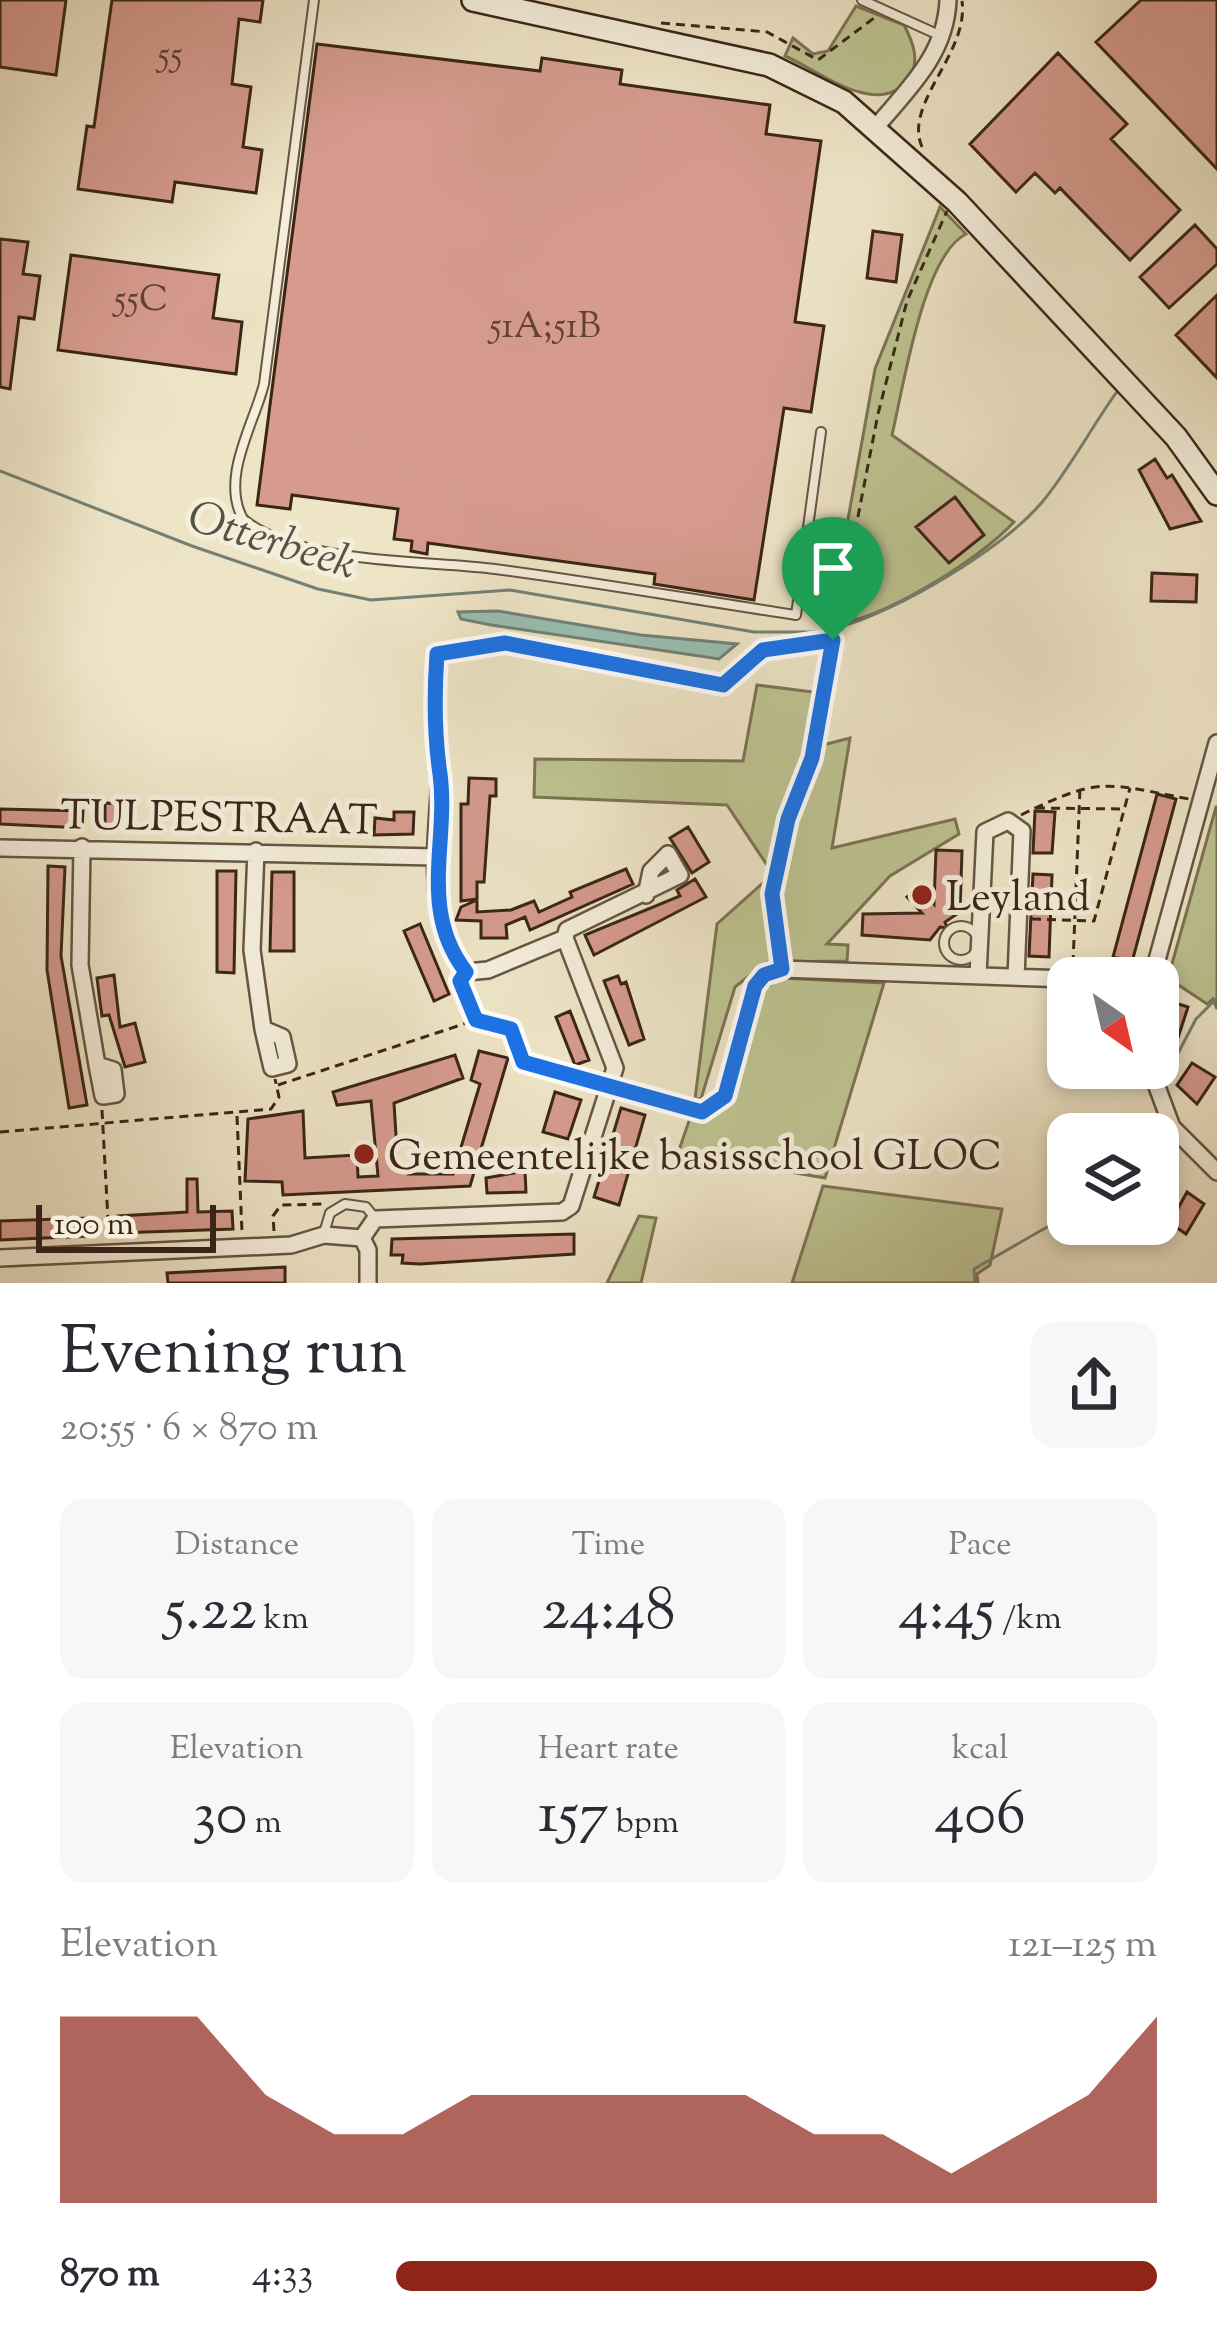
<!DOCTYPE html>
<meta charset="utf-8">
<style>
body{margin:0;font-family:"Sorts Mill Goudy",serif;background:#f7f7f7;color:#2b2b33;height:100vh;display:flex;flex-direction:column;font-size:45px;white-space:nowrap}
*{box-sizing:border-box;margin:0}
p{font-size:39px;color:#7c7c81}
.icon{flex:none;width:66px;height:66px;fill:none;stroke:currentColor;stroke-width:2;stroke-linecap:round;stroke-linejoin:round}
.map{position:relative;height:1283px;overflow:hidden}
.side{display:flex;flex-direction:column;background:#fff;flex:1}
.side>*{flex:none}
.needle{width:78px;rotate:146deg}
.buttons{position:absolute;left:1047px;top:957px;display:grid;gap:24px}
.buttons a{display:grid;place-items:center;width:132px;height:132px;border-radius:24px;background:#fff;box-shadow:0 6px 18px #0003;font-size:60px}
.scale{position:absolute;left:36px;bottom:30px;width:180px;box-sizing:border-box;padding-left:12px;border:6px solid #3a2517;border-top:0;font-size:33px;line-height:42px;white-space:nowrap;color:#3a2517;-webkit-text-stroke:9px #f4eedb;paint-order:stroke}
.pin{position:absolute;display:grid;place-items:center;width:102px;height:102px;color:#fff;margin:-123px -51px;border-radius:50% 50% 50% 0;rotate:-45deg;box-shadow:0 0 12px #0007}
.pin .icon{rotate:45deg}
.round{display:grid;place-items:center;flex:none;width:126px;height:126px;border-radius:24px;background:#f7f7f7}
.overview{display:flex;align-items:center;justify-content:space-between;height:204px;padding:0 60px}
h1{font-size:66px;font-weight:600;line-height:90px}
.figures{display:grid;grid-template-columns:repeat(3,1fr);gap:18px;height:204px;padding:12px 60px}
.figures div{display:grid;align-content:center;border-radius:24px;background:#f7f7f7;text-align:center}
.figures b{font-size:60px;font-weight:600}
.figures small{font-size:33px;font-weight:400}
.figures p{font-size:33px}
.chart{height:336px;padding:24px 60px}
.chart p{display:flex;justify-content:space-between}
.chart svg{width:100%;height:216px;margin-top:12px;fill:#8f2418;opacity:.7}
ul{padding:0 60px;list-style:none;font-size:39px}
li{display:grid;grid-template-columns:192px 144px 1fr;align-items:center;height:90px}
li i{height:30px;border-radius:15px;background:#8f2418}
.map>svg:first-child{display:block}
</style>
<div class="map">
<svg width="1217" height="1283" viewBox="0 0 1217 1283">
<rect width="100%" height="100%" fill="#eee5c7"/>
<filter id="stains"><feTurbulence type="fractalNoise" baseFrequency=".00167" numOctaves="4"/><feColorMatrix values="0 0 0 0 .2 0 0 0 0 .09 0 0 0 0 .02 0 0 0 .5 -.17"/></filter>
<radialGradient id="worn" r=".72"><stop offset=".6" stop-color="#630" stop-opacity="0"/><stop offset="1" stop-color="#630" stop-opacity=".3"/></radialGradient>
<!-- green -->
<path fill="#bec392" stroke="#7c7454" stroke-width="3" d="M856 6 904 25C913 42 921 62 908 80 877 119 818 70 785 56L793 38 813 54 828 51Z
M940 207 966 234C923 255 903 389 892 435L1014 522C979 560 880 622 829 625L875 369Z
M757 685 821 693 815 747 850 738 832 848 955 819 959 834 890 876 827 944 848 945 847 961 767 962 735 987 701 1099H695L717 924 773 874 727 805 534 797 535 759 743 761Z
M1216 807H1217V1009L1213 999 1207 1004 1168 978Z
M780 978 884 983 825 1178 678 1153 690 1118 708 1119 732 1098 759 993Z
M823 1186 1002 1209 990 1265 977 1274 978 1283H792Z
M639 1216 656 1218 641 1283H607Z"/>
<!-- water -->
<path fill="#99bfb3" stroke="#738175" stroke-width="3" d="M498 611 641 635 737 644 719 659 491 625 461 619 458 612Z"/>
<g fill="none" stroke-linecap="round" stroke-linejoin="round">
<!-- stream -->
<path stroke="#738175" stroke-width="3" d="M0 471 192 546 318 589 371 600 510 590 754 632H824
M839 627C897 612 1005 547 1043 501 1070 468 1091 428 1116 393
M1166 1076 1196 1019 1217 998
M975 1283 974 1269 1068 1215"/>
</g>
<!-- building -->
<path fill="#d69b8e" stroke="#3a2517" stroke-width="3" d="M0 0H66L56 75 0 67Z
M112 0H263L260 22 239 19 232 84 251 87 243 147 262 150 256 193 175 182 172 202 78 189 87 126 94 127Z
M1141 0H1217V169L1096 42Z
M317 44 540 71 542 58 622 70 620 84 770 105 766 134 821 141 795 322 824 326 811 412 784 408 754 600 654 584 655 574 428 543 427 554 411 551 412 541 394 539 398 509 292 495 290 509 257 505Z
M1058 53 1127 124 1111 139 1180 210 1130 260 1060 188 1055 193 1035 173 1016 192 970 144Z
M1195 225 1217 249V264L1169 308 1140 277Z
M873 231 902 235 896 282 867 278Z
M0 239 28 242 23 274 40 276 34 319 19 317 10 389 0 387Z
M71 255 219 275 213 318 242 322 236 374 58 350Z
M1217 295V378L1176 335Z
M1155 459 1167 478 1172 475 1201 521 1170 529 1139 470Z
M955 497 984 535 949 563 916 527Z
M1152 573 1197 575 1196 602 1151 601Z
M469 778 496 779V796H490L484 882H477V899L461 901V804H468Z
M1157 794 1176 799 1132 962 1113 957Z
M105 803 136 804 135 826 105 825Z
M0 809 83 811 82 828 0 824Z
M1035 811 1055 812 1052 853H1033Z
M394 812H414L413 834 374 835 375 818 394 820Z
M688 827 709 862 692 873 670 838Z
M936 850 962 851 960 912 945 922 947 928 940 927 930 940 862 935 863 914 922 913 907 897 920 887 934 904Z
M48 866 65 867 61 956 87 1105 69 1108 47 970Z
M626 869 633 884 530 930 525 917 506 925 507 938H481V921L456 920 461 907 477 900V912L511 910 534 901 539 912 572 897 570 892Z
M217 871H236L234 973 217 972Z
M272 872H294V951H270Z
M1033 874 1052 875 1049 957 1029 956Z
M695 879 706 897 594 955 585 935 680 896 677 890Z
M420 924 449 994 434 1001 404 931Z
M114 975 120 1027 135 1023 145 1062 125 1067 109 1015 102 1016 100 1002 97 978Z
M618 976 621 984 626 982 644 1039 629 1045 604 981Z
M1172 1002 1188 1007 1175 1047 1159 1042Z
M570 1011 589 1060 575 1065 556 1017Z
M479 1051 508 1058 470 1186 283 1195 282 1182 245 1181 248 1119 303 1111 305 1158 357 1155 358 1177 378 1176 371 1101 337 1105 333 1092 455 1055 463 1078 394 1103 398 1168 407 1169 408 1174H453L480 1084 471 1080Z
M1192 1063 1215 1077 1197 1104 1177 1085Z
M555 1092 581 1100 568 1139 543 1132Z
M621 1108 645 1115 619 1205 594 1197Z
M525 1171 526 1192 487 1193 486 1178Z
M187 1179H197L198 1212 232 1211 233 1229 118 1233V1216L187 1212Z
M1187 1192 1204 1204 1186 1234 1170 1223Z
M89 1218V1236L0 1240V1221Z
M574 1234V1254L420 1264 402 1263 403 1255H391L392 1239Z
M285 1267V1283H168L167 1273Z"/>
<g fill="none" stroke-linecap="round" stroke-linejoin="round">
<!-- lane casing -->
<g stroke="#675543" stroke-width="12">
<path id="lane" d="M314 0 264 384C254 424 220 478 243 519 299 565 425 560 495 569 595 582 696 600 796 615L821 432
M862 0 941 36
M944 943a17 17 0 1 1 34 0a17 17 0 1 1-34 0Z
M324 1233 330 1213 345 1204 366 1207 375 1218"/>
</g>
<!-- street casing -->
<g stroke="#675543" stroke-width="20">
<path id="street" d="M876 127C909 88 946 54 948 0
M82 847 80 965 97 1065 113 1070 116 1094 103 1096 97 1065
M0 848 436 857
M256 851 252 950 263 1029 282 1037 288 1064 272 1068 263 1029
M565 938 567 930 680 875 668 854 651 871 646 895
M978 975 985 832 1008 821 1022 831 1016 977
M1152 978 1217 743
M1150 1068 1172 1127 1217 1172
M608 1086 702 1112 725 1096 755 986 764 975 782 969 1068 979
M362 1238 375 1219 562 1212 571 1206 615 1068 565 938 488 970 466 972C422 916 438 838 440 773
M362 1238 368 1250V1283
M0 1258 291 1245 324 1235 362 1238"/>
</g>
<!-- secondary casing -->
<g stroke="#3a2517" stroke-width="26">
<path id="secondary" d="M473 0 769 65 844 102 957 202 1176 437 1217 494"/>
</g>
<!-- path -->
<path stroke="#3a2517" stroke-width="3" stroke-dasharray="9 6" stroke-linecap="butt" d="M661 23 767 32 818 60 874 18
M922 147C903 103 969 54 962 1
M435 758 437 654 505 643 723 685 763 650 831 640
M1036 808 1123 809
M1021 815C1100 776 1105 783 1189 799
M1032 919 1094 921 1130 788
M781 956 772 894 788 819 811 757 878 414 907 301 947 211
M1073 964 1080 788
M476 1020 511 1029 522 1062 595 1083
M278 1085 476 1020 461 982
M102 1110 109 1238
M237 1116 242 1232
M0 1132 271 1109 279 1097 275 1079
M274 1231 273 1216 281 1205 326 1204"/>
<!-- lane -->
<use href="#lane" stroke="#f4eedb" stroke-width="8"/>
<!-- street -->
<use href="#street" stroke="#f4eedb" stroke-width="15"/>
<!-- secondary -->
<use href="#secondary" stroke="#f4eedb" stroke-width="21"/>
</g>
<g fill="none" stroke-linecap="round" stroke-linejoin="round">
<!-- route casing -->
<g stroke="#fff" stroke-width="24">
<path id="route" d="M833 640 812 758 788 819 772 894 782 969 764 975 755 986 725 1096 702 1112 523 1062 511 1029 476 1020 460 981 466 972C418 910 449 842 440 774 434 733 434 696 437 654L505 643 723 685 763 650Z"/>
</g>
<!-- route -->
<use href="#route" stroke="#1a73e8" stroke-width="15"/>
</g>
<!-- markers -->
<g fill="#8f2418" stroke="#f4eedb" stroke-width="4.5">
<circle cx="922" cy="895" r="12"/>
<circle cx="364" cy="1154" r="12"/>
</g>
<g text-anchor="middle" stroke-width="10" stroke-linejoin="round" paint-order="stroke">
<!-- number labels -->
<g font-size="36" fill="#614235">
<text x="170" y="66">55</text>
<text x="141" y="310">55C</text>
<text x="545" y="337">51A;51B</text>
</g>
<!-- street labels -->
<g font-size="42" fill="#3a2517" stroke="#f4eedb">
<text transform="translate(219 816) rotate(1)" y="15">TULPESTRAAT</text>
</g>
<!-- poi labels -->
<g font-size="42" fill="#3a2517" stroke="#f4eedb" text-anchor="start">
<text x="946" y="910">Leyland</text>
<text x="388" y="1169">Gemeentelijke basisschool GLOC</text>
</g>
<!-- water labels -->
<g font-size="45" font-style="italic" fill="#565346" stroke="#f4eedb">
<text transform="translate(273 538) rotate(17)" y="16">Otterbeek</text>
</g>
</g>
<rect width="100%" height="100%" filter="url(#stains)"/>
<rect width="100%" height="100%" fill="url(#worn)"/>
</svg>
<div class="buttons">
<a><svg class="needle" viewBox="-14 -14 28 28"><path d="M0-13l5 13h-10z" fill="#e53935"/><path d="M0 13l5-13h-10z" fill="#7c7c81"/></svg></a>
<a><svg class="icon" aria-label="layers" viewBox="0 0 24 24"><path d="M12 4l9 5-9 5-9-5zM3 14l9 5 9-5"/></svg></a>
</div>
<div class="scale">100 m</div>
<div class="pin" style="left:833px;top:640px;background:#1e9e55"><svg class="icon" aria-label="arrive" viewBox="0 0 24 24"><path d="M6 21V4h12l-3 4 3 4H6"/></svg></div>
</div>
<section class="side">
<div class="overview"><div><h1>Evening run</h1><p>20:55 · 6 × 870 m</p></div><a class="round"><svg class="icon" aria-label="share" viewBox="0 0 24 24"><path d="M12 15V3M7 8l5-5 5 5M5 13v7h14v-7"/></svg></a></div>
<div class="figures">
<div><p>Distance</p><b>5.22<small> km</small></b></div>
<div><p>Time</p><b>24:48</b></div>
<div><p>Pace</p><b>4:45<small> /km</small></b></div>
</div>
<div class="figures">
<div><p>Elevation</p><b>30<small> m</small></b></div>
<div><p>Heart rate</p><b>157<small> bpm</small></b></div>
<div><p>kcal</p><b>406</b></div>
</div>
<div class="chart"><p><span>Elevation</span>121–125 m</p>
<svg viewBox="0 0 160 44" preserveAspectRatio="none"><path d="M0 44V6L10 6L20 6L30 22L40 30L50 30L60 22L70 22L80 22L90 22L100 22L110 30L120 30L130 38L140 30L150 22L160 6V44z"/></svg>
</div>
<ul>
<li><b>870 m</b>4:33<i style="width:100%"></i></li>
</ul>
</section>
